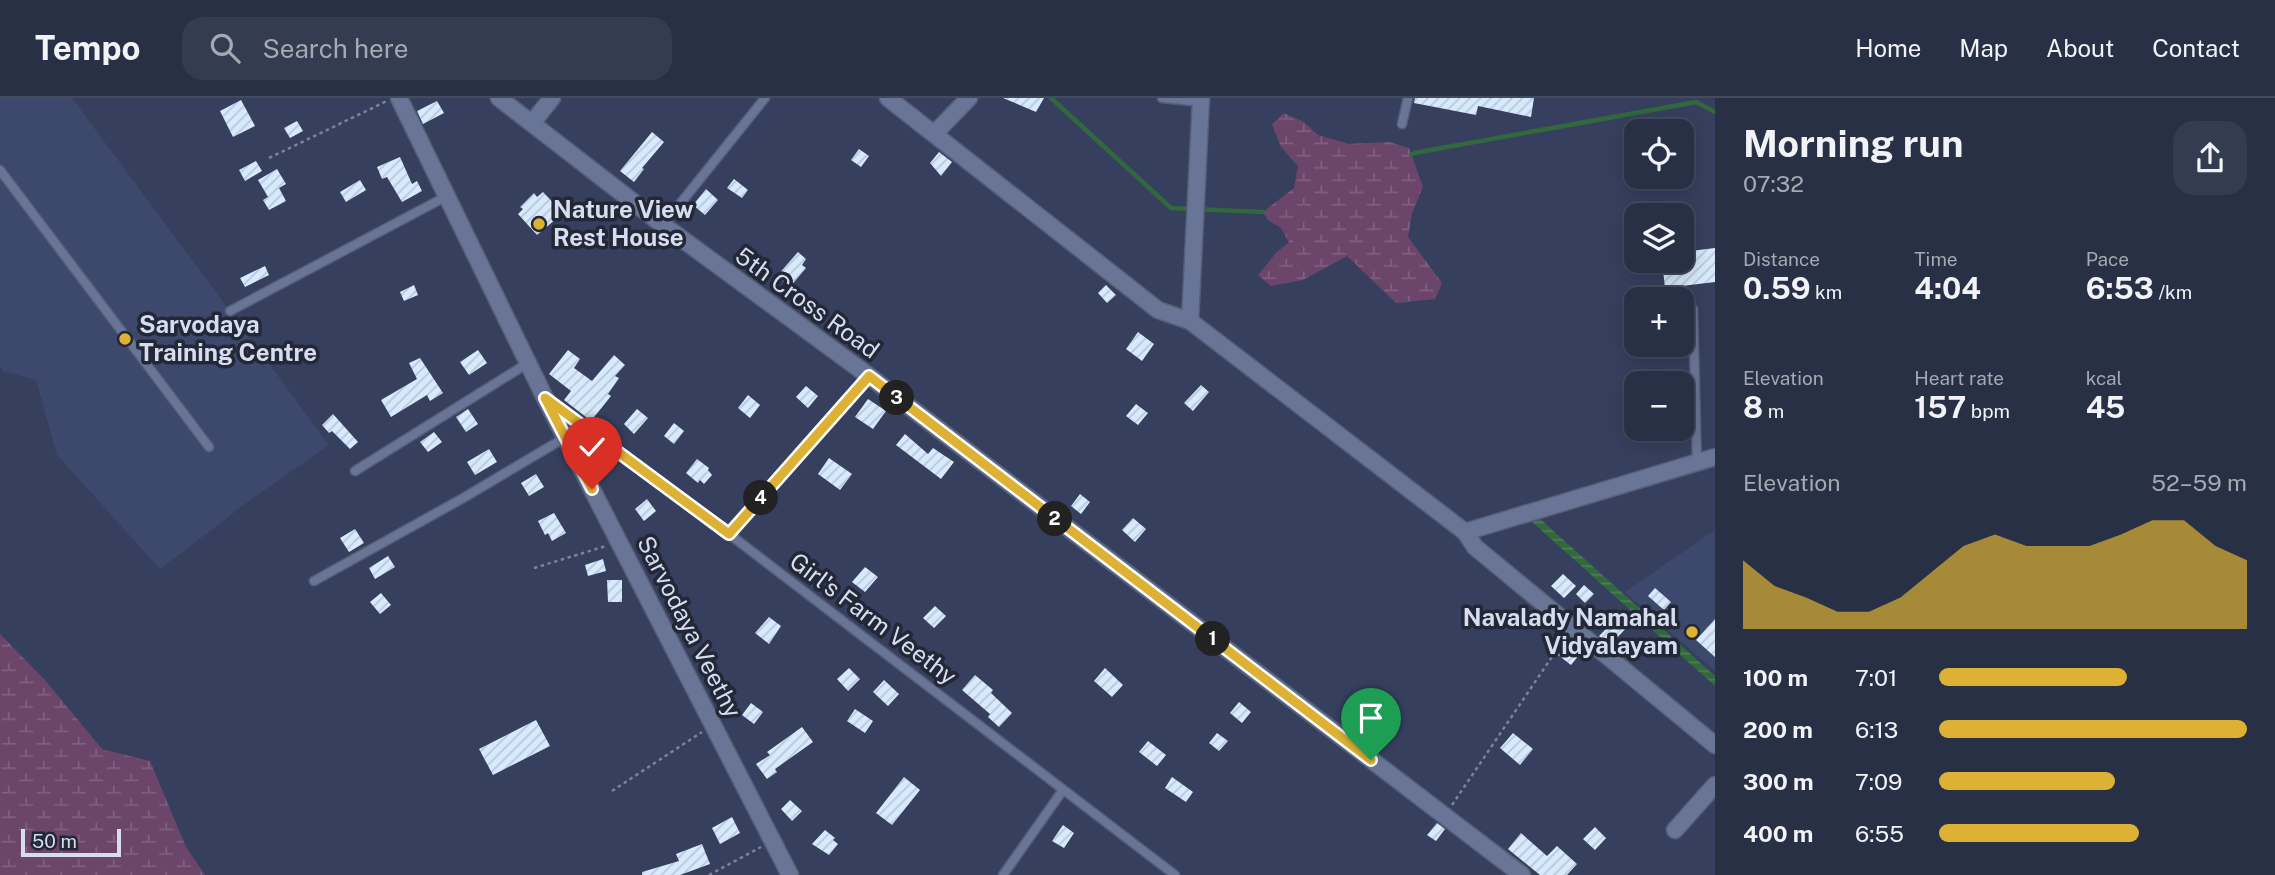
<!DOCTYPE html>
<meta charset="utf-8">
<style>
body{margin:0;font-family:"Public Sans",sans-serif;background:#343c51;color:#f1f3f6;height:100vh;display:flex;flex-direction:column;font-size:26px;white-space:nowrap}
*{box-sizing:border-box;margin:0}
p{font-size:23px;color:#a5a9b3}
.icon{flex:none;width:38px;height:38px;fill:none;stroke:currentColor;stroke-width:2;stroke-linecap:round;stroke-linejoin:round}
.map{position:relative;flex:1;overflow:hidden}
.details{display:flex;flex-direction:column;background:#283046;width:560px}
.details>*{flex:none}
.buttons{position:absolute;left:1624px;top:21px;display:grid;gap:14px}
.buttons a{display:grid;place-items:center;width:70px;height:70px;border-radius:14px;background:#283046;box-shadow:0 4px 18px #0003,0 0 0 2px #444b5f;font-size:35px}
.scale{position:absolute;left:21px;bottom:18px;width:100px;box-sizing:border-box;padding-left:7px;border:4px solid #d6ddf0;border-top:0;font-size:19px;line-height:24px;white-space:nowrap;color:#d6ddf0;-webkit-text-stroke:5px #232836;paint-order:stroke}
.pin{position:absolute;display:grid;place-items:center;width:60px;height:60px;color:#fff;margin:-72px -30px;border-radius:50% 50% 50% 0;rotate:-45deg;box-shadow:0 0 7px #0007}
.pin .icon{rotate:45deg}
.km{position:absolute;width:35px;height:35px;margin:-18px;border-radius:50%;background:#222;color:#fff;font-size:19px;line-height:35px;text-align:center}
.round{display:grid;place-items:center;flex:none;width:74px;height:74px;border-radius:21px;background:#343c51}
.summary{display:flex;align-items:center;justify-content:space-between;height:119px;padding:0 28px}
h1{font-size:38px;font-weight:700;line-height:52px}
.metrics{display:grid;grid-template-columns:repeat(3,1fr);gap:10px;height:119px;padding:7px 28px}
.metrics div{display:grid;align-content:center}
.metrics b{font-size:30px;font-weight:700}
.metrics small{font-size:19px;font-weight:400}
.metrics p{font-size:19px}
.chart{height:196px;padding:14px 28px}
.chart p{display:flex;justify-content:space-between}
.chart svg{width:100%;height:126px;margin-top:7px;fill:#ddb133;opacity:.7}
ul{padding:0 28px;list-style:none;font-size:23px}
li{display:grid;grid-template-columns:112px 84px 1fr;align-items:center;height:52px}
li i{height:18px;border-radius:9px;background:#ddb133}
header{display:flex;align-items:center;gap:42px;box-sizing:border-box;height:98px;padding:0 35px;background:#283046;border-bottom:2px solid #444b5f}
header strong{font-size:33px}
nav{display:flex;gap:38px;margin-inline-start:auto;font-size:24px}
.search{width:490px;height:63px;background:#343c51;display:flex;align-items:center;gap:18px;box-sizing:border-box;padding:0 24px;border-radius:21px;color:#a5a9b3;font-size:26px}
main{display:flex;flex:1;min-height:0}
.map>svg:first-child{display:block}
</style>
<header>
<strong>Tempo</strong>
<div class="search"><svg class="icon" aria-label="search" viewBox="0 0 24 24"><circle cx="10" cy="10" r="6"/><path d="M15 15l6 6"/></svg>Search here</div>
<nav><a>Home</a><a>Map</a><a>About</a><a>Contact</a></nav>
</header>
<main>
<div class="map">
<svg width="1715" height="777" viewBox="0 0 1715 777">
<defs>
<pattern id="wetland-marsh" width="20" height="14" patternUnits="userSpaceOnUse" patternTransform="scale(1.75)"><rect width="20" height="14" fill="#6c456a"/><path d="M1 5h8M5 5V1M11 12h8M15 12V8" fill="none" stroke="#805f80"/></pattern>
<pattern id="water-rules" width="6" height="5" patternUnits="userSpaceOnUse" patternTransform="scale(1.75)"><rect width="6" height="5" fill="#31683d"/><path d="M0 2.5h6" fill="none" stroke="#4e7d59"/></pattern>
<pattern id="building-hatch" width="6" height="6" patternUnits="userSpaceOnUse" patternTransform="scale(1.75)"><rect width="6" height="6" fill="#d7e9fc"/><path d="M-1 1l2-2M0 6l6-6M5 7l2-2" fill="none" stroke="#b9c8d8"/></pattern>
</defs>
<rect width="100%" height="100%" fill="#36405e"/>
<!-- built -->
<path fill="#3c496d" d="M0 0H72L329 347 249 403 160 471 57 357 36 282 3 273 0 268Z
M1715 432V573L1625 494Z"/>
<!-- wetland -->
<path fill="url(#wetland-marsh)" d="M1284 15 1304 24 1318 37 1349 46 1389 44 1409 50 1423 89 1412 115 1408 139 1442 185 1435 201 1396 205 1347 158 1303 182 1271 188 1258 177 1276 155 1289 144 1281 130 1268 122 1263 114 1294 90 1298 68 1281 49 1272 26Z
M0 536 44 581 102 651 150 663 186 749 205 777H0Z"/>
<!-- water -->
<path fill="url(#water-rules)" d="M1539 420 1715 578V588L1531 423Z"/>
<g fill="none" stroke-linecap="round" stroke-linejoin="round">
<!-- stream -->
<path stroke="#31683d" stroke-width="4.5" d="M1051 0 1171 110 1263 114
M1411 57 1414 55 1696 4 1715 14"/>
</g>
<!-- building -->
<path fill="url(#building-hatch)" d="M1003 0H1044L1036 14Z
M1415 0H1534L1531 19 1478 8 1476 17 1414 5Z
M241 2 255 28 233 39 220 13Z
M437 3 444 15 423 26 417 13Z
M297 23 303 33 290 40 284 30Z
M652 34 664 44 642 70 644 71 634 84 620 73Z
M859 51 869 58 861 69 851 62Z
M939 54 952 64 941 78 930 65Z
M400 59 412 86 417 83 422 93 402 104 387 79 382 81 377 69Z
M256 63 262 73 245 83 239 72Z
M277 71 286 86 279 90 286 103 269 112 263 102 268 99 258 82Z
M734 81 748 92 742 100 727 90Z
M360 82 366 92 346 104 340 94Z
M706 91 718 102 705 117 693 107Z
M543 94 563 115 537 137 518 116 523 111 520 109 534 95 537 99Z
M1715 150V184L1665 190 1662 163H1682V154Z
M798 154 806 161 802 167 806 170 790 189 777 178Z
M265 168 269 177 245 189 240 180Z
M414 187 418 197 404 203 400 194Z
M1106 187 1116 197 1107 205 1098 195Z
M1138 234 1154 246 1142 263 1126 251Z
M478 252 487 265 469 277 460 264Z
M568 252 580 261 574 270 592 283 614 257 625 267 615 278 619 280 608 296 611 298 591 323 564 302 571 293 549 276Z
M420 260 443 295 430 303 427 297 391 319 381 302 417 281 409 265Z
M1201 287 1209 294 1193 313 1184 305Z
M806 288 818 298 808 310 796 299Z
M748 297 760 307 750 320 738 310Z
M868 301 886 313 873 331 855 319Z
M1136 306 1148 315 1138 327 1126 318Z
M468 311 478 326 466 334 456 319Z
M637 311 648 320 634 336 624 326Z
M333 316 358 344 350 351 332 333 329 335 322 327Z
M674 325 684 333 674 346 664 338Z
M1637 331H1670L1664 334 1667 339 1657 342 1655 337 1642 342Z
M434 334 442 344 428 354 420 344Z
M905 336 928 356 933 350 954 364 941 381 896 347Z
M489 351 497 364 475 377 467 364Z
M829 360 852 376 840 392 818 376Z
M697 361 709 370 708 372 712 377 704 386 700 382 698 385 686 375Z
M536 376 544 389 529 398 521 385Z
M1080 396 1090 404 1081 416 1071 408Z
M647 401 656 413 644 423 635 411Z
M554 415 566 435 552 443 548 435 545 437 538 423Z
M1133 420 1146 431 1135 444 1122 432Z
M355 431 364 445 349 454 340 440Z
M388 458 395 469 375 481 369 470Z
M603 461 606 473 588 478 585 467Z
M865 469 878 479 865 494 852 484Z
M1563 476 1576 488 1564 500 1551 488Z
M607 482H622V504H608Z
M1584 487 1594 496 1585 505 1576 496Z
M1655 490 1671 504 1664 512 1648 498Z
M381 495 391 507 380 516 370 504Z
M935 508 946 518 934 530 923 520Z
M1622 515 1632 524 1610 547 1599 538Z
M769 519 781 528 769 546 755 535Z
M1715 521V559L1696 542Z
M1571 541 1583 552 1571 567 1558 557Z
M849 570 860 581 848 593 837 581Z
M1105 570 1123 587 1112 599 1094 583Z
M975 577 993 592 991 595 1012 615 999 629 988 619 990 616 962 592Z
M884 582 899 596 888 608 873 594Z
M1239 604 1251 614 1242 625 1230 615Z
M751 605 763 614 754 626 742 617Z
M855 611 873 623 865 635 847 623Z
M536 622 550 648 493 677 479 651Z
M802 629 813 644 775 671 777 674 767 681 756 666 770 657 767 654Z
M1217 635 1228 643 1219 653 1209 645Z
M1513 635 1533 651 1520 667 1500 650Z
M1148 643 1166 657 1157 668 1139 654Z
M904 679 920 692 892 727 876 715Z
M1172 679 1193 694 1186 704 1165 690Z
M790 702 802 713 792 723 781 711Z
M732 719 740 735 720 746 712 730Z
M1437 725 1445 731 1436 743 1427 737Z
M1063 727 1074 735 1064 750 1052 743Z
M1595 729 1606 740 1595 752 1583 741Z
M825 732 835 740 833 742 838 746 829 757 812 746Z
M1521 735 1547 758 1557 748 1577 766 1567 777H1540L1508 751Z
M702 746 710 766 680 777H642V774L679 763 676 756Z"/>
<g fill="none" stroke-linecap="round" stroke-linejoin="round">
<!-- service casing -->
<g stroke="#545e76" stroke-width="11">
<path id="service" d="M1162 0 1201 4
M1402 26 1408 0
M0 72 209 349
M663 127 765 0
M1693 211 1697 365
M230 213 447 98
M550 304 729 436 1175 777
M355 373 528 265
M729 436 869 278
M314 483 465 399 566 339
M1003 777 1063 692"/>
</g>
<!-- minor casing -->
<g stroke="#545e76" stroke-width="19">
<path id="minor" d="M399 0 545 300 790 777
M499 0 663 127 869 278 1522 777
M888 0 1158 212 1190 223 1465 434 1475 449 1715 647
M532 25 552 0
M934 36 969 0
M1190 223 1201 0
M1465 434 1715 359
M1675 732 1715 687"/>
</g>
<!-- path -->
<path stroke="#7a829c" stroke-width="2.5" stroke-dasharray="3.5 3.5" stroke-linecap="butt" d="M269 60 387 3
M534 470 606 448
M612 693 702 634
M1452 707 1564 541
M709 777 761 749"/>
<!-- service -->
<use href="#service" stroke="#687596" stroke-width="8"/>
<!-- minor -->
<use href="#minor" stroke="#687596" stroke-width="16"/>
</g>
<g fill="none" stroke-linecap="round" stroke-linejoin="round">
<!-- route casing -->
<g stroke="#fff" stroke-width="14">
<path id="route" d="M592 391 545 300 729 436 869 278 1371 662"/>
</g>
<!-- route -->
<use href="#route" stroke="#ddb133" stroke-width="9"/>
</g>
<!-- markers -->
<g fill="#ddb133" stroke="#232836" stroke-width="2.5">
<circle cx="539" cy="126" r="7"/>
<circle cx="125" cy="241" r="7"/>
<circle cx="1692" cy="534" r="7"/>
</g>
<g text-anchor="middle" stroke-width="7" stroke-linejoin="round" paint-order="stroke">
<!-- poi labels -->
<g font-size="24" font-weight="bold" fill="#d6ddf0" stroke="#232836" text-anchor="start">
<text x="553" y="120">Nature View<tspan x="553" dy="28">Rest House</tspan></text>
<text x="139" y="235">Sarvodaya<tspan x="139" dy="28">Training Centre</tspan></text>
<text x="1678" y="528" text-anchor="end">Navalady Namahal<tspan x="1678" dy="28">Vidyalayam</tspan></text>
</g>
<!-- street labels -->
<g font-size="24" fill="#d6ddf0" stroke="#232836">
<text transform="translate(807 205) rotate(36)" y="8">5th Cross Road</text>
<text transform="translate(873 521) rotate(37)" y="8">Girl's Farm Veethy</text>
<text transform="translate(689 529) rotate(63)" y="8">Sarvodaya Veethy</text>
</g>
</g>
</svg>
<div class="buttons">
<a><svg class="icon" aria-label="locate" viewBox="0 0 24 24"><circle cx="12" cy="12" r="6"/><path d="M12 2v4M12 18v4M2 12h4M18 12h4"/></svg></a>
<a><svg class="icon" aria-label="layers" viewBox="0 0 24 24"><path d="M12 4l9 5-9 5-9-5zM3 14l9 5 9-5"/></svg></a>
<a>+</a>
<a>−</a>
</div>
<div class="scale">50 m</div>
<div class="pin" style="left:1371px;top:662px;background:#1e9e55"><svg class="icon" aria-label="arrive" viewBox="0 0 24 24"><path d="M6 21V4h12l-3 4 3 4H6"/></svg></div>
<div class="pin" style="left:592px;top:391px;background:#d93025"><svg class="icon" aria-label="check" viewBox="0 0 24 24"><path d="M5 12l5 5 9-10"/></svg></div>
<b class="km" style="left:1213px;top:541px">1</b>
<b class="km" style="left:1055px;top:421px">2</b>
<b class="km" style="left:897px;top:300px">3</b>
<b class="km" style="left:761px;top:400px">4</b>
</div>
<section class="details">
<div class="summary"><div><h1>Morning run</h1><p>07:32</p></div><a class="round"><svg class="icon" aria-label="share" viewBox="0 0 24 24"><path d="M12 15V3M7 8l5-5 5 5M5 13v7h14v-7"/></svg></a></div>
<div class="metrics">
<div><p>Distance</p><b>0.59<small> km</small></b></div>
<div><p>Time</p><b>4:04</b></div>
<div><p>Pace</p><b>6:53<small> /km</small></b></div>
</div>
<div class="metrics">
<div><p>Elevation</p><b>8<small> m</small></b></div>
<div><p>Heart rate</p><b>157<small> bpm</small></b></div>
<div><p>kcal</p><b>45</b></div>
</div>
<div class="chart"><p><span>Elevation</span>52–59 m</p>
<svg viewBox="0 0 160 44" preserveAspectRatio="none"><path d="M0 44V20L10 29L20 33L30 38L40 38L50 33L60 24L70 15L80 11L90 15L100 15L110 15L120 11L130 6L140 6L150 15L160 20V44z"/></svg>
</div>
<ul>
<li><b>100 m</b>7:01<i style="width:61%"></i></li>
<li><b>200 m</b>6:13<i style="width:100%"></i></li>
<li><b>300 m</b>7:09<i style="width:57%"></i></li>
<li><b>400 m</b>6:55<i style="width:65%"></i></li>
</ul>
</section>
</main>
